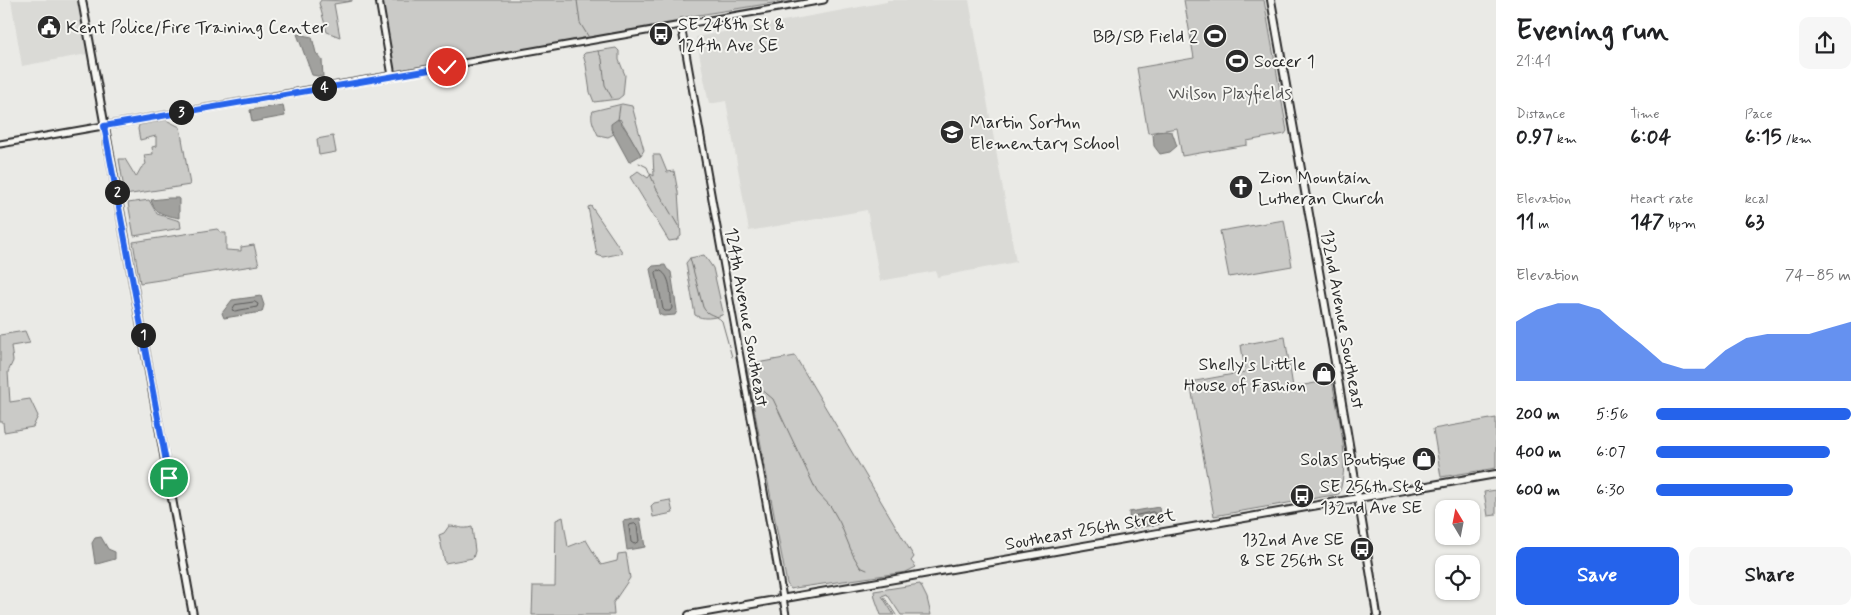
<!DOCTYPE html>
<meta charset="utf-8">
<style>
body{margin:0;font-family:Mynerve,sans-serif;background:#f6f6f6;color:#202124;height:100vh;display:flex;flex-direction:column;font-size:19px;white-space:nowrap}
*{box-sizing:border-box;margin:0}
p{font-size:16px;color:#757577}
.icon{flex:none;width:28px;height:28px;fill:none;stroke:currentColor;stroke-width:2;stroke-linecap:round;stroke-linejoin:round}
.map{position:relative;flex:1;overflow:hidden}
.sheet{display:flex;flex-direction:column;background:#fff;width:375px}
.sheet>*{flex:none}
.needle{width:32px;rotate:350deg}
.fabs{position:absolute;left:1435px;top:500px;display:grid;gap:10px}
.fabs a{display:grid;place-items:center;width:45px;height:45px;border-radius:10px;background:#fff;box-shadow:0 1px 4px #0004;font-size:25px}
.pin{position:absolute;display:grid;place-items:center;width:42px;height:42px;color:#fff;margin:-21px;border:2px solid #fff;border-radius:50%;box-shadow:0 1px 5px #0007}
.km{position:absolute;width:25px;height:25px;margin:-12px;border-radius:50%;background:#222;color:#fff;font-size:14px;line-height:25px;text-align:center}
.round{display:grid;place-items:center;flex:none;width:52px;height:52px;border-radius:10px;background:#f6f6f6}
.headline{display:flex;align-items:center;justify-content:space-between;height:85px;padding:0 20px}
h1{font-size:28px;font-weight:700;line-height:38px}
.metrics{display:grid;grid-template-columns:repeat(3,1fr);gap:8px;height:85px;padding:5px 20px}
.metrics div{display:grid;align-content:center}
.metrics b{font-size:21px;font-weight:700}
.metrics small{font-size:14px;font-weight:400}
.metrics p{font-size:14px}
.chart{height:140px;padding:10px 20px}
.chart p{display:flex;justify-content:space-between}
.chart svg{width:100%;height:90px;margin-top:5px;fill:#2563eb;opacity:.7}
.cta{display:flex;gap:10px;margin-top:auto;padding:10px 20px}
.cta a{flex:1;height:58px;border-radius:10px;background:#2563eb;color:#fff;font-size:20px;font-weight:700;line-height:58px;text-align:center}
.cta a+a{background:#f6f6f6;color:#202124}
ul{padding:0 20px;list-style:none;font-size:16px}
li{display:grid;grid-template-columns:80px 60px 1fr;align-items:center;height:38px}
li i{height:12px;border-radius:6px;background:#2563eb}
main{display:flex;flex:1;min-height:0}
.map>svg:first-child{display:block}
</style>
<main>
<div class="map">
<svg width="1496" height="615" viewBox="0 0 1496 615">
<rect width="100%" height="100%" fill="#eaeae6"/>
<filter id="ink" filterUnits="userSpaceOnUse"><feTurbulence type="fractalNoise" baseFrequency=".02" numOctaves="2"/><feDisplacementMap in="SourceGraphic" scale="10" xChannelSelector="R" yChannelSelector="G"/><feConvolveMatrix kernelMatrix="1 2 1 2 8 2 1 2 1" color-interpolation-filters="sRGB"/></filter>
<g filter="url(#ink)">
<!-- built -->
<path fill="#dadad6" d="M11 0H77L87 54 22 66Z
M887 0H969L1016 262 937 277 936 271 880 281 867 210 749 231 726 101 709 104 696 37 887 2Z"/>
<!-- green -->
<path fill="#cacac7" stroke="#7a7a79" d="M321 0 348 1 352 0V1L334 4 340 37 327 32 319 3Z
M379 0H791L680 18 681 25 392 76Z
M1184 0H1264L1287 131 1285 134 1247 141V145L1182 156 1177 128 1148 133 1137 68 1194 58Z
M616 48 619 51V60L625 75 623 95 618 99 594 102 590 92 586 65 583 55 585 53Z
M622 104 632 106 644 150 641 155 620 119 611 129 614 134 608 137 598 135C595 128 589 118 593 111Z
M166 120 180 127 190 185 125 195 119 159H125L136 177 141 168 146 164 144 155 153 154 152 147 156 146V136L140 140 138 129 139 125Z
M333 136 336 152 319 155 317 139Z
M653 155H660L667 172 674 171 678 192 681 236 676 240 669 241 630 177 638 171 648 178 651 174 654 176Z
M149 200 157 214 180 221 181 228 134 236 128 203Z
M591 206 623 253 603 257 597 255 588 207Z
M1284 220 1292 266 1229 277 1220 231Z
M217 229 222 233H226V250L241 251V247L254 245 259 265 140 283 133 242Z
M704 255 713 268 723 312 722 315C714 318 703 320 695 315L686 263 690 258Z
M25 331 30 343 11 346 13 361 8 372 10 402 30 399 38 416 33 427 4 432 3 422H0V335Z
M1285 337 1293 387 1332 380C1338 417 1351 458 1339 494L1214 516 1190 382 1245 372 1241 345Z
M795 356 914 557 911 561 916 567 906 572 795 588 791 589 787 584 746 365Z
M1496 418V468L1441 477 1433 429Z
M1496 490V515L1488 516 1484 492Z
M670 500 673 513 653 517 651 506 654 503Z
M563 517 568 547 586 540 601 565 617 561 618 554 626 553 630 578 613 603 614 615H532L533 586H555L556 520Z
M449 526C459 526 461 530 472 527L475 551 473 558 445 563 439 535 444 533Z
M920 584 927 598 931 615H901L887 594 882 596 894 615H881L875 598 874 591Z"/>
<!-- water -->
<path fill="#a1a19e" stroke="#727270" d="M297 34 312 37 316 53 322 60 323 77 312 75Z
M283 105 285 116 252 122 250 110Z
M618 119 629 134 641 155 629 162 611 129V124Z
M1166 131 1172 132 1177 146 1170 152 1160 154 1154 146 1153 134 1156 132Z
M169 198H179V218C167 215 155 215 151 200Z
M665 265 667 269 671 272 677 311 675 315 663 316 659 314 650 269 653 266Z
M261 296 264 305 262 312 224 318 222 313 232 300Z
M1159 507 1161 524 1130 529 1129 512Z
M640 518 645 547 627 550 623 521Z
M101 537 108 549 115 552V559L97 564 95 563 92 543 95 538Z"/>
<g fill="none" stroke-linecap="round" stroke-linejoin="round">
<!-- shore -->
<path stroke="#5a5a59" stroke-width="1" d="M658 270C672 273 670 296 672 308L670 311H665L663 309 656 273Z
M255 302 258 304 257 307 235 311 232 310 235 305Z
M1153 512 1156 514 1155 520 1136 523 1134 521 1135 516Z
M635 524 637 526 639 541 634 544 631 542 629 527 630 525Z"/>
<!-- stream -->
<path stroke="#727270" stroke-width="1" d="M577 0 580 23 588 36
M598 51 602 59 605 85 612 98
M618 120 620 106
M639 163 647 167 656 188 680 229
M690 258 703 307C707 316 716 314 722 321L732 357
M754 378 761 389 773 399 817 492 831 507 840 523 853 555 860 567 867 570
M884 597 896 615"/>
<!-- minor casing -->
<g stroke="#2b2b2b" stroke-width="9">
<path id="minor" d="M379 0 392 76
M681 25 786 615
M0 144 824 0"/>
</g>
<!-- major casing -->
<g stroke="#2b2b2b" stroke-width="10">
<path id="major" d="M82 0 193 615
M1271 0C1307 205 1345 409 1377 615
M689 615 1496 474"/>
</g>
<!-- minor -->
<use href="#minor" stroke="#f6f6f2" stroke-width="5"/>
<!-- major -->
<use href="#major" stroke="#f6f6f2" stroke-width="6"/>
</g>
</g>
<g fill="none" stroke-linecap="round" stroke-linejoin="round" filter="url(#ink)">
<!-- route casing -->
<g stroke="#fff" stroke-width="10">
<path id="route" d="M169 478 104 126 447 67"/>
</g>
<!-- route -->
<use href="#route" stroke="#2563eb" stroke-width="6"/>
</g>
<!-- icons -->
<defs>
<g id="civic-disc" transform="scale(1.25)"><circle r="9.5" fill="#2b2b2b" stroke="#f6f6f2"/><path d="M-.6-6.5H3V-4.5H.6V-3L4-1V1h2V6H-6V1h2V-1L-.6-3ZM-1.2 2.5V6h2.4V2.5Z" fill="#fff"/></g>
<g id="bus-disc" transform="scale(1.25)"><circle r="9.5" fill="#2b2b2b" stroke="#f6f6f2"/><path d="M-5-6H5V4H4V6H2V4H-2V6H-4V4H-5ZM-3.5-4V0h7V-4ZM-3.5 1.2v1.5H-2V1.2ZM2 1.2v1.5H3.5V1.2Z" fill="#fff"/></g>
<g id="stadium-disc" transform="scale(1.25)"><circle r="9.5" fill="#2b2b2b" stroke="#f6f6f2"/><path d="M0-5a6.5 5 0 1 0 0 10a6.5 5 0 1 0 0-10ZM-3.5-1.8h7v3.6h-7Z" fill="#fff"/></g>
<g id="school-disc" transform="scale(1.25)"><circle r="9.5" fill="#2b2b2b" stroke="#f6f6f2"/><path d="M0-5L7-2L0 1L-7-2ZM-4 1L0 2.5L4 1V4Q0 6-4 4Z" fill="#fff"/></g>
<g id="church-disc" transform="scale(1.25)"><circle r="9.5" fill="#2b2b2b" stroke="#f6f6f2"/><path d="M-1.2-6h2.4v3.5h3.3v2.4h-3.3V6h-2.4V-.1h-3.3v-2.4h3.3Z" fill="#fff"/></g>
<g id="shop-disc" transform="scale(1.25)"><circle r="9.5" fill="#2b2b2b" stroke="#f6f6f2"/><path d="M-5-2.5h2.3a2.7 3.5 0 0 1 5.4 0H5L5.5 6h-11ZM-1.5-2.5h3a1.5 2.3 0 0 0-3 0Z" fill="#fff"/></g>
</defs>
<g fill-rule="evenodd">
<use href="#civic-disc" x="49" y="27"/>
<use href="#bus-disc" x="661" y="34"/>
<use href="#stadium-disc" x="1215" y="36"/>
<use href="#stadium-disc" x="1237" y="61"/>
<use href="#school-disc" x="952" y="132"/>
<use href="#church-disc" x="1241" y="187"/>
<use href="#shop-disc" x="1324" y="374"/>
<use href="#shop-disc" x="1424" y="459"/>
<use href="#bus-disc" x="1302" y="496"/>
<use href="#bus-disc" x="1362" y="549"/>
</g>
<g text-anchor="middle" stroke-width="4" stroke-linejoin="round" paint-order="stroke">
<!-- poi labels -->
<g font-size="18" fill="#2b2b2b" stroke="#f6f6f2" text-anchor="start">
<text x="678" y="30">SE 248th St &amp;<tspan x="678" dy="21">124th Ave SE</tspan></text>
<text x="66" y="33">Kent Police/Fire Training Center</text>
<text x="1198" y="42" text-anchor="end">BB/SB Field 2</text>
<text x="1254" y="67">Soccer 1</text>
<text x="970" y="128">Martin Sortun<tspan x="970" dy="21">Elementary School</tspan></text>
<text x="1258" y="183">Zion Mountain<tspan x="1258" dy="21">Lutheran Church</tspan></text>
<text x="1306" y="370" text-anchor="end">Shelly's Little<tspan x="1306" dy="21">House of Fashion</tspan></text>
<text x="1406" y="465" text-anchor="end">Solas Boutique</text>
<text x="1320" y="492">SE 256th St &amp;<tspan x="1320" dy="21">132nd Ave SE</tspan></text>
<text x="1344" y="545" text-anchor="end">132nd Ave SE<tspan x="1344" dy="21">&amp; SE 256th St</tspan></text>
</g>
<!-- park labels -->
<g font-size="18" fill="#535352" stroke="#f6f6f2">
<text x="1230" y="99">Wilson Playfields</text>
</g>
<!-- street labels -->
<g font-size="18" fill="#2b2b2b" stroke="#f6f6f2">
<text transform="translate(747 317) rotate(80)" y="6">124th Avenue Southeast</text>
<text transform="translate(1343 319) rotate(80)" y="6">132nd Avenue Southeast</text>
<text transform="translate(1090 529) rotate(-10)" y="6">Southeast 256th Street</text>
</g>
</g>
</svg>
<div class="fabs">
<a><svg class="needle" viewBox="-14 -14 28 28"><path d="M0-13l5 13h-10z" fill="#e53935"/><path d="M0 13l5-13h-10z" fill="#757577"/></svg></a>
<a><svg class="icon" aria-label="locate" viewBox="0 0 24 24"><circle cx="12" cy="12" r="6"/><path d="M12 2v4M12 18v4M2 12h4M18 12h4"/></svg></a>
</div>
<div class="pin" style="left:169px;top:478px;background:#1e9e55"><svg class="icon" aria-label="arrive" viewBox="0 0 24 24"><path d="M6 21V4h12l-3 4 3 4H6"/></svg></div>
<div class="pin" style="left:447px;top:67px;background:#d93025"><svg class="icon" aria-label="check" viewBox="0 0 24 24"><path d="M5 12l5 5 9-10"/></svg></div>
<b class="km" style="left:143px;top:335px">1</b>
<b class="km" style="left:117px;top:192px">2</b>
<b class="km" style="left:181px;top:112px">3</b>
<b class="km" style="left:324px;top:88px">4</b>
</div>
<section class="sheet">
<div class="headline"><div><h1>Evening run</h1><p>21:41</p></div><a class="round"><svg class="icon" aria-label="share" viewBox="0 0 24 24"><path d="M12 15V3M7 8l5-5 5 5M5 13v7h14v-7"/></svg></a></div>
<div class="metrics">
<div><p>Distance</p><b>0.97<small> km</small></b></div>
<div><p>Time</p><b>6:04</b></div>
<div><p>Pace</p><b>6:15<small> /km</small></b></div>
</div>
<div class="metrics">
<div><p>Elevation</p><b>11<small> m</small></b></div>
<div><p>Heart rate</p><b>147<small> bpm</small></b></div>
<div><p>kcal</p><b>63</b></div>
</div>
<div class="chart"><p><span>Elevation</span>74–85 m</p>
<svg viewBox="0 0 160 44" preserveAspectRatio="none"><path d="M0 44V15L10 9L20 6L30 6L40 9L50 18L60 26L70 35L80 38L90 38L100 29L110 23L120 21L130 21L140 21L150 18L160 15V44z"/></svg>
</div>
<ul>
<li><b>200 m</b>5:56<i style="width:100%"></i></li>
<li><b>400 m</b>6:07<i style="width:89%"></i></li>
<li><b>600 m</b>6:30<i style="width:70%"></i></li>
</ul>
<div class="cta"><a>Save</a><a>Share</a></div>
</section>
</main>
